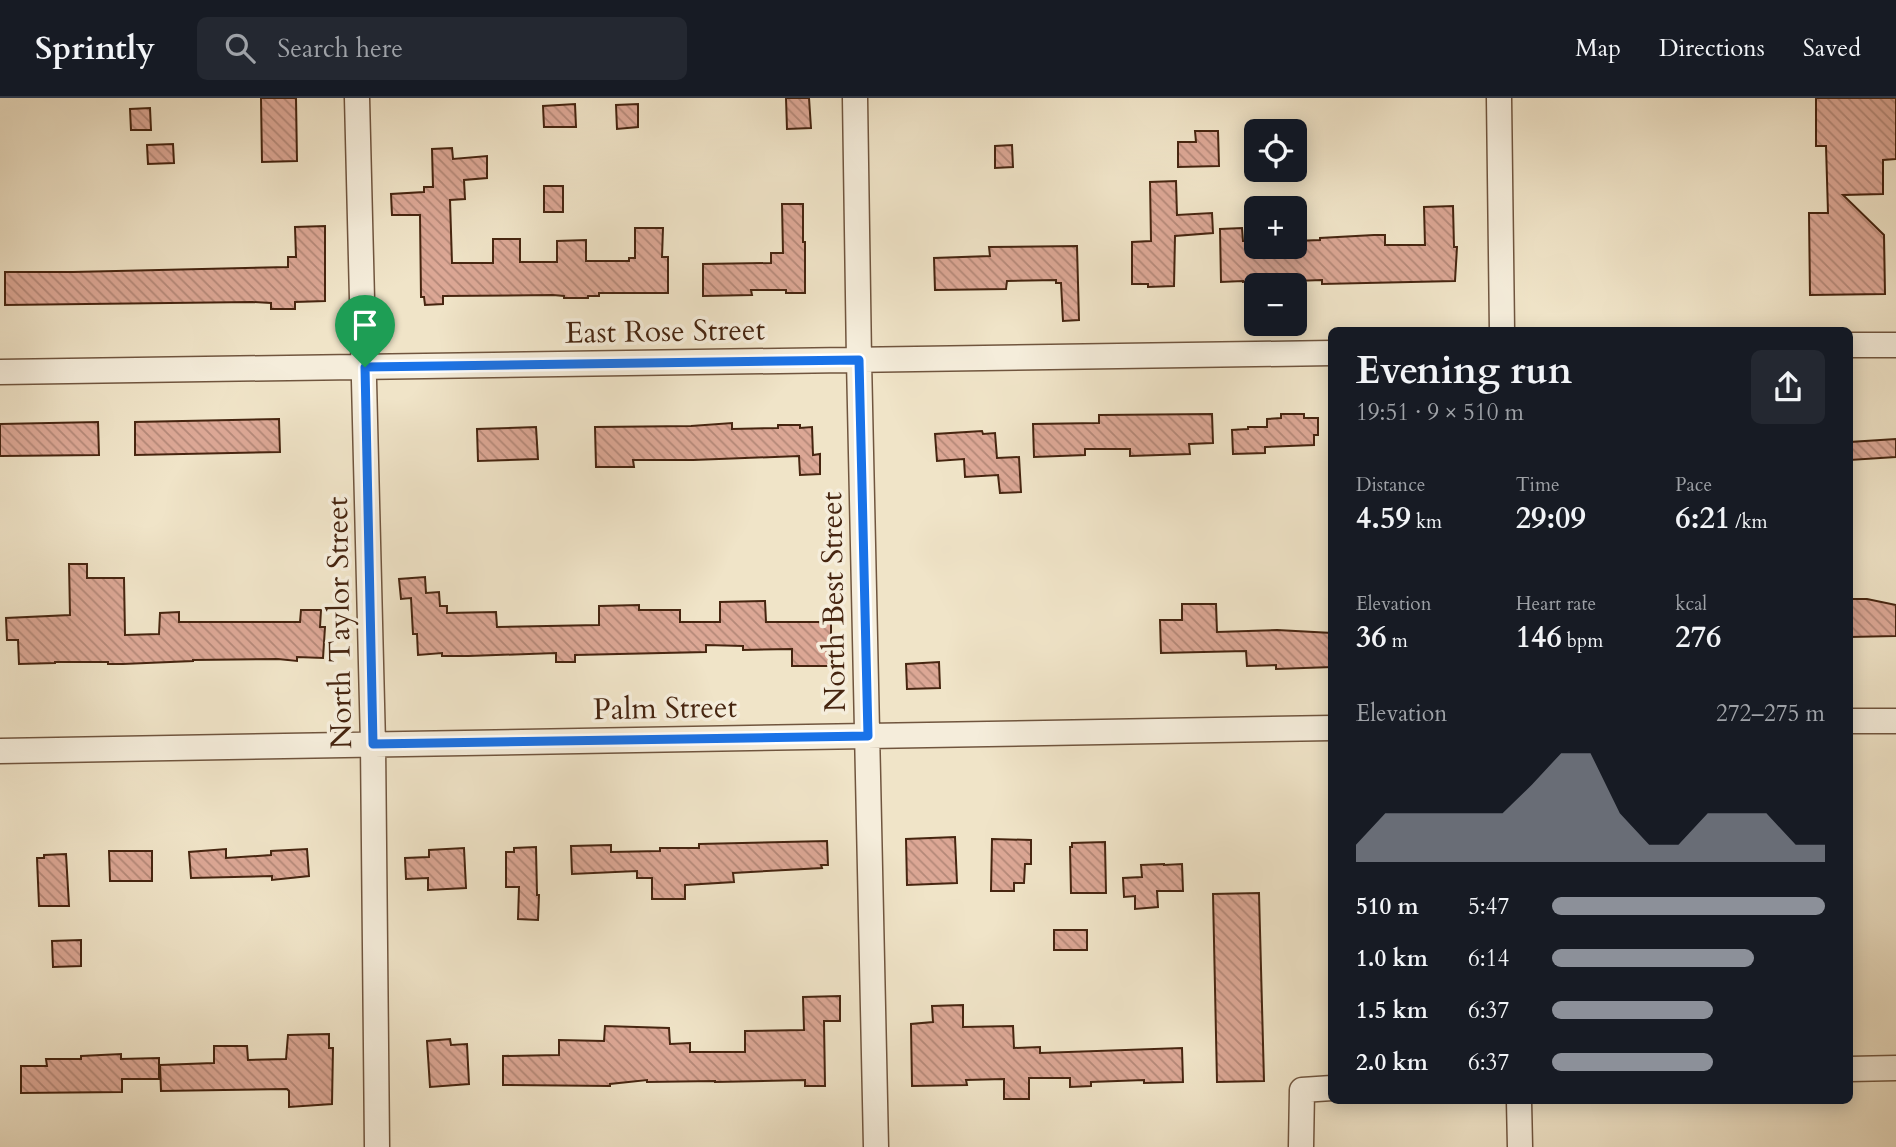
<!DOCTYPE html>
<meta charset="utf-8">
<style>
body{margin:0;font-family:Cardo,serif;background:#242831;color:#f1f3f6;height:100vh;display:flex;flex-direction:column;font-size:26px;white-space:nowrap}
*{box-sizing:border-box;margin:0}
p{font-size:23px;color:#9ea1a6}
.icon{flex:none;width:38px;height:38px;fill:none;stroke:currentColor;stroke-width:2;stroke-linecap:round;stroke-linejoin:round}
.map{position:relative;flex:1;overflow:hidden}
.drawer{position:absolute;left:1328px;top:229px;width:525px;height:777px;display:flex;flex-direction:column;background:#171b24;border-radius:10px;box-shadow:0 4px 18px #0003}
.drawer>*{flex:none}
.buttons{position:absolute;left:1244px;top:21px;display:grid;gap:14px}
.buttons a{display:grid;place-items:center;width:63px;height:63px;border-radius:10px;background:#171b24;box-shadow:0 4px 18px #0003;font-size:35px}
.pin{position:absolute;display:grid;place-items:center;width:60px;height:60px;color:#fff;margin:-72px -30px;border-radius:50% 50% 50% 0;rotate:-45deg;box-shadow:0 0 7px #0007}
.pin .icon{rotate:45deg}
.round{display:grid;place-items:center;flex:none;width:74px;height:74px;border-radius:10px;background:#242831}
.head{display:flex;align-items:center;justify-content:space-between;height:119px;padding:0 28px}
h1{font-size:38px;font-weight:800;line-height:52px}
.stats{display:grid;grid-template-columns:repeat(3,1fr);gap:10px;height:119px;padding:7px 28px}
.stats div{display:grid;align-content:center}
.stats b{font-size:30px;font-weight:800}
.stats small{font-size:19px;font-weight:400}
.stats p{font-size:19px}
.chart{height:196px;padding:14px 28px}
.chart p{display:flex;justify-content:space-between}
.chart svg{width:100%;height:126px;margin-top:7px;fill:#8c9099;opacity:.7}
ul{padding:0 28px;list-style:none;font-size:23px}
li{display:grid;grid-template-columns:112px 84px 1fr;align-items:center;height:52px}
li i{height:18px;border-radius:9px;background:#8c9099}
header{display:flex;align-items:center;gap:42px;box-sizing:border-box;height:98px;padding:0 35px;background:#171b24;border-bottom:2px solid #363941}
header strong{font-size:33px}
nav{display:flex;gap:38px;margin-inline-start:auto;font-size:24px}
.search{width:490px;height:63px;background:#242831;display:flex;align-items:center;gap:18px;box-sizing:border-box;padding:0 24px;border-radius:10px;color:#9ea1a6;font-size:26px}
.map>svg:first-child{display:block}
</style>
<header>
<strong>Sprintly</strong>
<div class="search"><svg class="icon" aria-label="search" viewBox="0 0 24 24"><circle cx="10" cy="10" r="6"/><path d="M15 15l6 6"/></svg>Search here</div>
<nav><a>Map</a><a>Directions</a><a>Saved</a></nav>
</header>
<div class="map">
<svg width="1896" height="1049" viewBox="0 0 1896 1049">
<defs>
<pattern id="building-back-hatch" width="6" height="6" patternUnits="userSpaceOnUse" patternTransform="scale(1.75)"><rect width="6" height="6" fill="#dca795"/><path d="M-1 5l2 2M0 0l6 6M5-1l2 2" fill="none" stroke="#b48878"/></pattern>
</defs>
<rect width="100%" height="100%" fill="#f0e4c8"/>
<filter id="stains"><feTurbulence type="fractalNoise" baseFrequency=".00286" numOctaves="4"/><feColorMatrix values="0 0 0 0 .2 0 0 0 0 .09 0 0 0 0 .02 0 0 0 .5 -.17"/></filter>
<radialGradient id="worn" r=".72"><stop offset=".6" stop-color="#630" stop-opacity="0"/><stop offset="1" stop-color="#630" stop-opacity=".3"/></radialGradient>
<!-- building -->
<path fill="url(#building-back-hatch)" stroke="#462510" stroke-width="2" d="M261 0H296L297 63 262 64Z
M786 0H809L811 30 787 31Z
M1816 0H1896V61L1883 62V96L1843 97 1884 137 1885 196 1810 197 1809 115H1828L1826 48H1816Z
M575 6 576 29H544L543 8Z
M638 6V29L617 31 616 7Z
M150 10 151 32H131L130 11Z
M1195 33H1218L1219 68 1178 69V44H1196Z
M173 46 174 65 148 66 147 47Z
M1012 47 1013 69 995 70V48Z
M452 50 453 61 487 58V80L464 82 465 101 450 102 452 165H493V141H520V164H557V143L586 142V163H629V160H635V130H663L662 159H668V195H599V198H588V200H564V198L553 197 443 198V206L425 207 424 199H421L420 117H392L391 96 424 94V89H433L432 51Z
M1176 83 1177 117 1212 115 1213 135 1175 138 1174 188 1148 189V186H1132V144L1151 143 1150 84Z
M544 88H563V114H544Z
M782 106H803V144H805V195H786V192H751L752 197 703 198V166L771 165V155H783Z
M1453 108 1454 149H1457L1455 183 1322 186V182L1295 183V181L1243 184V183L1221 184 1220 131 1242 130 1243 143H1250V149H1295V143L1320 142V140L1374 137H1385V147H1425L1424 109Z
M325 128V203L295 204V211H271V205L252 204 5 207V174H73L288 169V159H296L295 129Z
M1077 148 1079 222 1063 223 1061 185H1056V182L1007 183 1006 191 935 192 934 160 990 158 989 149Z
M1212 316 1213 345 1189 346 1190 356 1130 358V351H1085V357L1034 359 1033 326 1099 325V317Z
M1281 316H1304V320H1318V337H1314V347L1265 349V355L1233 356 1232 332 1248 331V329H1267V321L1281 320Z
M279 321 280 354 135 357V324Z
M98 324 99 357 0 358V326Z
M732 325V331L778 330V327H800V330L812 329 813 357 820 356V376L800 377 799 358 693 362H633L634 369H596L595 329 691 328Z
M536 329 538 361 478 363 477 331Z
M982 333 983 336 995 335 997 360 1019 359 1021 394 1000 395 998 377 965 379 964 361 937 363 935 336Z
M1896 341V359L1850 362V344Z
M69 466H87V480H124L125 537 159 536 160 515 179 514V524H300L301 512H321L320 529H325L323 560 297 559V563L278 561 193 562V563L123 566H108V564H55V565L19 566 18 542H7L6 520 70 517Z
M425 479 426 495 439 494 440 508H447V515L496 514 497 529 599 527V508L639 507V512H680V524H720V504L765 503 766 524H831V568H792V551L743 552V548L706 547V554L575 557V564H556V555L468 558H442V555L418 557 417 536H413L411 500 401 501 399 481Z
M1850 501H1867L1896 507V538L1850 539Z
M1182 506H1216L1217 534 1277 532 1332 535V569L1276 571V567L1247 568 1246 553 1161 555 1160 522H1182Z
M939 564 940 590 907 591 906 566Z
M955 739 957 785 907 787 906 741Z
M992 741 1031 742V766H1025L1024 785H1014V793H991Z
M827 743 828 767H821L822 770 733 775 734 784 685 787V801H652V780H637V773L572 776 571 748 611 747V754L660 753V750H699V746Z
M1105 744 1106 795H1071L1070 749H1072V745Z
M536 749 537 797H539L538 822 518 821 519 789H506V754H514V750Z
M464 750 466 790 428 792V780L406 781 405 760 429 759V752Z
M226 751V760L271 757V753L307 751 309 778 272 782V778L191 780 189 754Z
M109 753H152V783H110Z
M66 756 69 808H39L37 760H44V757Z
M1164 766V767L1182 766 1183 793H1157L1158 809 1135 811V798L1124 799 1123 780 1142 779 1141 767Z
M1259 795 1264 983 1217 984 1213 796Z
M1054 832H1087V852H1054Z
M81 842V868L53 869 52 843Z
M840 898V923H824L825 988H805V982L715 984V983L647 984V982L610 986V988L503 987V958L559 957V942L604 943 605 928 669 930 670 946 690 945V954H745V933L804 932 803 899Z
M963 907V929L1013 928 1014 950 1040 949V955L1182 950 1183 984 1144 985V982L1091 984V988L1070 989V980H1029V1001H1004V981L966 982 967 987 912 988 911 926 933 924 932 908Z
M329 936V950H333L332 1006 289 1009V993L287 991 161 993 160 967 214 965V948H247L248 962 286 961 288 937Z
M450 941 451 947 467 946 469 986 430 989 427 943Z
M121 956V961L159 960V981H122V994L21 995V968H47L46 961H81V958Z"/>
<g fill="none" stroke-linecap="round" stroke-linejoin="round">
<!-- street casing -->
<g stroke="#70553e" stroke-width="27">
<path id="street" d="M357 0 373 646 377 1049
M855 0 859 262 876 1049
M1499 0 1502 233
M1850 247H1896
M0 274 1332 255
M1850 623H1896
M0 653 1332 630
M1850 971 1896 970
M1519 1003 1520 1049
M1301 1049 1302 992 1332 990"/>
</g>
<!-- street -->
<use href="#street" stroke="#f5eddb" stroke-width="24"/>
</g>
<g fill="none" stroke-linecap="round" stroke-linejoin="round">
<!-- route casing -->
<g stroke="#fff" stroke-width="14">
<path id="route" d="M859 262 868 638 373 646 365 269Z"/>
</g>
<!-- route -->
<use href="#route" stroke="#1a73e8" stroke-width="9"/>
</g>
<g text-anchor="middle" stroke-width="7" stroke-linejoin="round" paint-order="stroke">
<!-- street labels -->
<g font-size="30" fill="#462510" stroke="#f5eddb">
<text transform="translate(665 233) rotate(-1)" y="10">East Rose Street</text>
<text transform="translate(833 504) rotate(-91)" y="10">North Best Street</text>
<text transform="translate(339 525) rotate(-91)" y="10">North Taylor Street</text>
<text transform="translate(665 610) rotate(-1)" y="10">Palm Street</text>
</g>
</g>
<rect width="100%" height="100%" filter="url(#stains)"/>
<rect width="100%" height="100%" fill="url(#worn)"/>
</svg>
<div class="buttons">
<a><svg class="icon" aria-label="locate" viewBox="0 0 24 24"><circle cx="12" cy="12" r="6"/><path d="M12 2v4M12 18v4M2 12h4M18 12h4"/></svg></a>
<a>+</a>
<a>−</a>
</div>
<div class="pin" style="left:365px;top:269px;background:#1e9e55"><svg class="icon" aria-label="arrive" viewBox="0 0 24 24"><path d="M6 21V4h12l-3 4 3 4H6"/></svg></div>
<section class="drawer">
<div class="head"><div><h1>Evening run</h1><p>19:51 · 9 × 510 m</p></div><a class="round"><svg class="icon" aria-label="share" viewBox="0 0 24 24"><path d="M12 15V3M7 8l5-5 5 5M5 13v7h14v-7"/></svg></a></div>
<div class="stats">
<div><p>Distance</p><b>4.59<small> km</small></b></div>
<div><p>Time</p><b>29:09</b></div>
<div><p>Pace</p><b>6:21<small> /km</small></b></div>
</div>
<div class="stats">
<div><p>Elevation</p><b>36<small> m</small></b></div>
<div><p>Heart rate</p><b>146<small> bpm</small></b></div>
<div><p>kcal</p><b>276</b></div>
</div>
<div class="chart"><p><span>Elevation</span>272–275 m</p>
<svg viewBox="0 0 160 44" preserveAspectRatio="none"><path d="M0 44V38L10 27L20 27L30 27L40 27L50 27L60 17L70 6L80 6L90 27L100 38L110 38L120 27L130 27L140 27L150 38L160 38V44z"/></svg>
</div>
<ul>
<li><b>510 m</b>5:47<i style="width:100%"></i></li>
<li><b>1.0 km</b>6:14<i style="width:74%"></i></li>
<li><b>1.5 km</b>6:37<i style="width:59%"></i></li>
<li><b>2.0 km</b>6:37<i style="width:59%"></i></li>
</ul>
</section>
</div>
